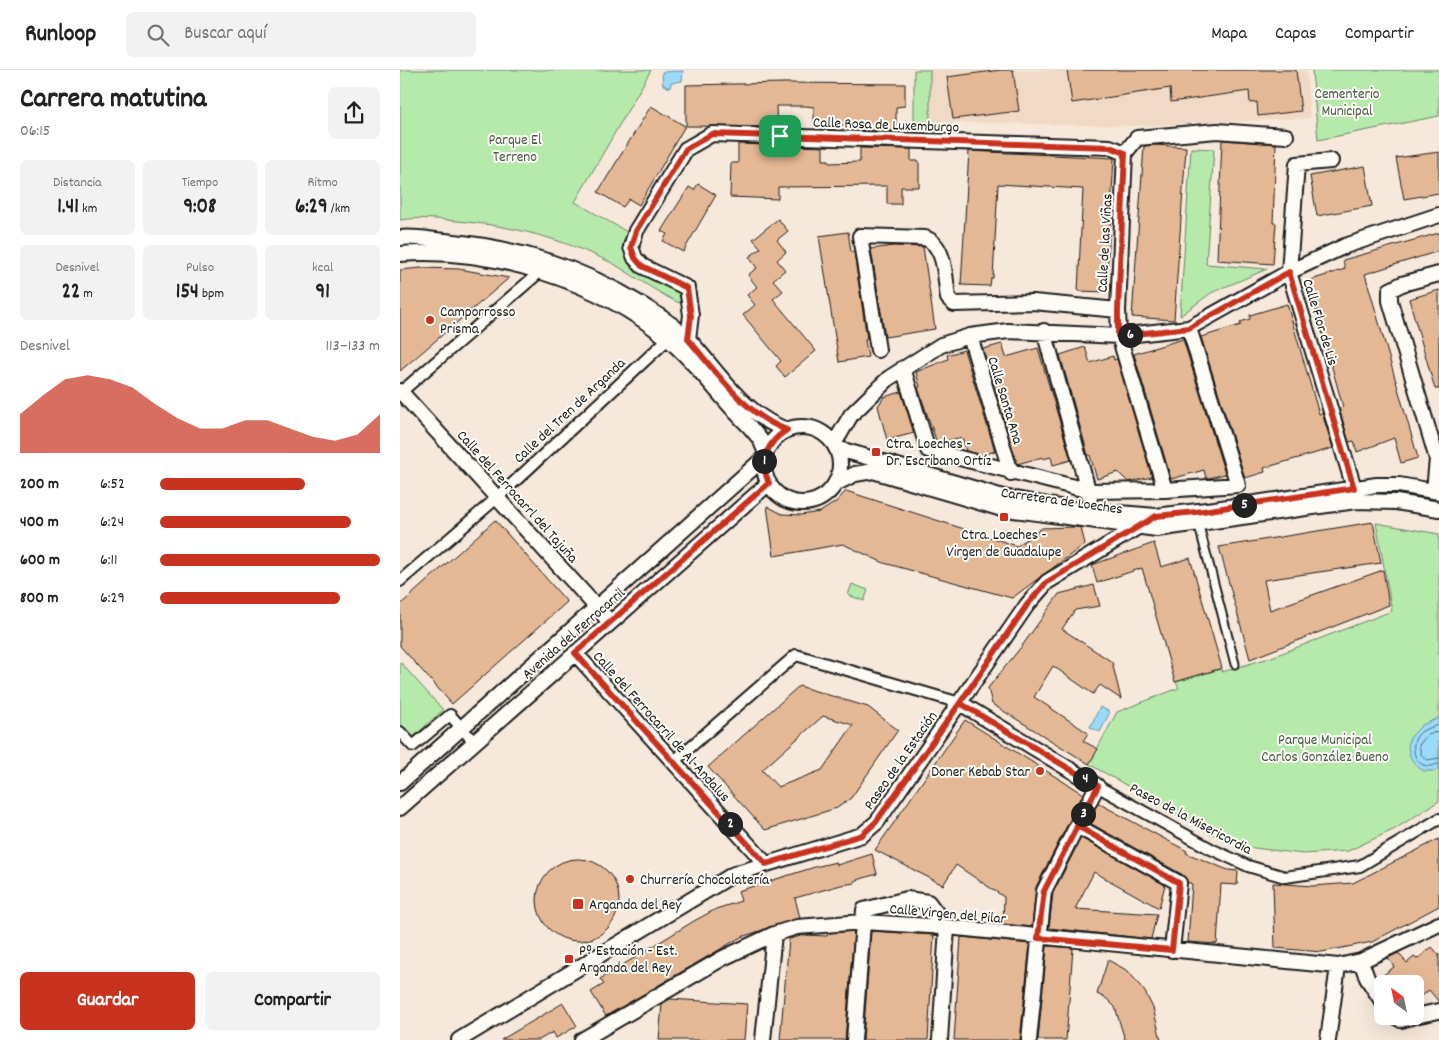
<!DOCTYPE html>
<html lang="es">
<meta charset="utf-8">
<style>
body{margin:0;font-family:Dekko,sans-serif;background:#f2f2f2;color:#222;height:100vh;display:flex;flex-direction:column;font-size:19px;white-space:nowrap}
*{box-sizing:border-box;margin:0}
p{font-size:16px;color:#767676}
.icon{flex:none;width:28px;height:28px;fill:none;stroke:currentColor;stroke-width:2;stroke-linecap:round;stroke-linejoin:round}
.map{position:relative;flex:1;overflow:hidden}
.drawer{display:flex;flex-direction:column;background:#fff;width:400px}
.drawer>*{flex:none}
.needle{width:32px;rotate:327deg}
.fabs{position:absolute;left:974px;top:905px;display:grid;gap:10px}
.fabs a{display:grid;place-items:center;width:50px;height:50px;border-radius:8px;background:#fff;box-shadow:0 5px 20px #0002;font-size:25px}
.pin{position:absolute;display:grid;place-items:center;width:42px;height:42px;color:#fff;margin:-21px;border-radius:10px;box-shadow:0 2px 8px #0006}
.km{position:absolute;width:25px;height:25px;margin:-12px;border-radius:50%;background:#222;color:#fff;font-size:14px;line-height:25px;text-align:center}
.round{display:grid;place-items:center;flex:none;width:52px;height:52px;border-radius:8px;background:#f2f2f2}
.headline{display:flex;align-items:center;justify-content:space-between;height:85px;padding:0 20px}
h1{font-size:28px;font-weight:800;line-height:38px}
.stats{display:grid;grid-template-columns:repeat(3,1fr);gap:8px;height:85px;padding:5px 20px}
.stats div{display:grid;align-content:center;border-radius:8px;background:#f2f2f2;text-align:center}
.stats b{font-size:21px;font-weight:800}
.stats small{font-size:14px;font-weight:400}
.stats p{font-size:14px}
.chart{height:140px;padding:10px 20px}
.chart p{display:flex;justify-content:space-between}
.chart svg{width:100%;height:90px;margin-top:5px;fill:#c8321e;opacity:.7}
.action{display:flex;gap:10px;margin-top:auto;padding:10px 20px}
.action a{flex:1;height:58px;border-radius:8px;background:#c8321e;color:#fff;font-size:20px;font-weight:800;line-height:58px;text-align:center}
.action a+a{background:#f2f2f2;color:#222}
ul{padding:0 20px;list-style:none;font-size:16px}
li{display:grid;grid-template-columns:80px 60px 1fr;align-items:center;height:38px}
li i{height:12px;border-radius:6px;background:#c8321e}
header{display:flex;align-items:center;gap:30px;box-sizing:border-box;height:70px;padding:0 25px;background:#fff;border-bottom:1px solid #e0e0e0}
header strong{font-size:24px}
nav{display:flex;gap:28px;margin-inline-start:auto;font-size:18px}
.search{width:350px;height:45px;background:#f2f2f2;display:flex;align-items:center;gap:12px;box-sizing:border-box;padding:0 18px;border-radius:8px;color:#767676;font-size:19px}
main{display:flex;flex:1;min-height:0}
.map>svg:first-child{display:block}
</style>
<header>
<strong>Runloop</strong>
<div class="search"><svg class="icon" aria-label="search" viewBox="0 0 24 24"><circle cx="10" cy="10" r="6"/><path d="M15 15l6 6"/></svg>Buscar aquí</div>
<nav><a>Mapa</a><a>Capas</a><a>Compartir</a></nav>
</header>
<main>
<section class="drawer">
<div class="headline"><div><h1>Carrera matutina</h1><p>06:15</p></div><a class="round"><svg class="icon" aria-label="share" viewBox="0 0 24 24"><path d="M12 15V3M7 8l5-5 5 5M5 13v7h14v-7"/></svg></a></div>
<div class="stats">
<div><p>Distancia</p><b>1.41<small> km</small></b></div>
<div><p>Tiempo</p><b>9:08</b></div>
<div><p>Ritmo</p><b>6:29<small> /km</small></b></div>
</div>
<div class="stats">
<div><p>Desnivel</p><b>22<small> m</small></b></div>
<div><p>Pulso</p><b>154<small> bpm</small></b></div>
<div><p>kcal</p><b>91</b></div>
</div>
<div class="chart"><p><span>Desnivel</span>113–133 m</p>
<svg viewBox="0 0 160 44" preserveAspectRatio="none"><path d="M0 44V25L10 16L20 8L30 6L40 8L50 12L60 20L70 27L80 32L90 32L100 28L110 28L120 32L130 36L140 38L150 35L160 25V44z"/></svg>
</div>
<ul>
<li><b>200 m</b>6:52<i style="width:66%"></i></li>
<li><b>400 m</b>6:24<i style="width:87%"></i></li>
<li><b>600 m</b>6:11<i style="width:100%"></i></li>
<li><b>800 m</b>6:29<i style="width:82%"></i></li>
</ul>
<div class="action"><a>Guardar</a><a>Compartir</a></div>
</section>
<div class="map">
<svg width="1039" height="970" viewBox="0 0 1039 970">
<rect width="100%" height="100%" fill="#f6e8da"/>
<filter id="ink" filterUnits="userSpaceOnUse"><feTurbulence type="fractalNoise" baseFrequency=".02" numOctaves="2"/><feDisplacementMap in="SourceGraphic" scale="10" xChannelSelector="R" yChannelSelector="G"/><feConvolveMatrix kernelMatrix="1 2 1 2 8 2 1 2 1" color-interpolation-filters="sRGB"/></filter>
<g filter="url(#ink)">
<!-- built -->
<path fill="#f1dac5" d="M529 0H906L910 48 735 56 529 52Z"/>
<!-- green -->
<path fill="#b5eaab" stroke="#688364" d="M0 0H251L175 132 229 163 226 180 278 221 281 233C275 234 223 199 212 193 160 168 114 156 57 151 38 149 20 147 0 150Z
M514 0H530V54L514 55Z
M912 0H1039V46L918 70Z
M791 78 814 79 806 194 867 199 811 223 780 246Z
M976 453 1039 464V731L995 759 948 781 903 784 846 777 810 763 689 694 717 642 779 618 776 612 821 599 822 602 869 588 992 541Z
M452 514 468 520 464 531 448 525Z
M0 592 43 640 11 669 0 657Z"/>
<!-- water -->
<path fill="#9adbfc" stroke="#688fa2" d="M283 1 282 11 271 13 270 18 263 15 262 2Z
M700 637 710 642 700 662 690 657Z
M1039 648V698L1034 701H1024C1012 694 1006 683 1009 669L1022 655Z"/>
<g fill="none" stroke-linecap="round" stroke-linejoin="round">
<!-- shore -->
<path stroke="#4e6876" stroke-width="1" d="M1039 655C1031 658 1024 658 1018 665 1010 674 1013 695 1028 696 1032 697 1035 694 1039 694
M1039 662 1028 664 1019 675 1021 684 1027 690 1039 688"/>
</g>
<!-- building -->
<path fill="#e5b895" stroke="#1c1c1c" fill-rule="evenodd" d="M601 0H613L619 41 553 49 547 7Z
M667 0H896L901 41 858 46 857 32 850 33 849 21 771 32 770 18 672 33Z
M385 13 505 14V36L496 37V61L460 60V55H414V37L405 36H376L377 57 286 56V15Z
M251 36 285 56 239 135 229 129 223 137 198 122Z
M822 70 876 74 873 153H876L873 194 817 190Z
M338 74 423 77V90H429V93L460 92V78L511 79V91H519V117H501V134H487V116L378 117V129L330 127 331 93H338Z
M755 75 786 77 774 250 732 247 744 76Z
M569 81 714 88 706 222 678 221 683 119 598 114 593 208H591L590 216 561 215Z
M1039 82V123L1004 129 996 88Z
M965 96 972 136 917 146 910 106Z
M298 114 316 125 283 182 263 171 267 164 261 161 289 117 294 120Z
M378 149 388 161 377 170 386 182 377 190 385 200 373 210 383 221 373 229 416 281 385 307 376 296 381 291 343 245 355 235 347 225 357 217 348 205 357 198 349 187 361 178 353 169Z
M448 162 451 182H454L467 269 465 270 468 287 439 292 419 166Z
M1039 163V181L965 204 1018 388 1001 393 994 368 957 382 954 371 949 372 939 338 943 337 908 211 945 199 943 190Z
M493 176 523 177 535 259 485 267 471 179Z
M21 198 59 199 109 208 0 301V200Z
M1039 220V319H1035L1009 229Z
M887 234 919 344 922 343 933 378 864 398 865 402 845 408 801 267 841 255 840 252 850 249V245Z
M783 269 825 404 809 408H806L804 400 771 409 734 284Z
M602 274 606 287 638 278 671 390 653 395 651 387 643 389V387L617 394 583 279Z
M685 277 690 293 713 286 714 290 717 289 752 407 728 412 718 402 697 409 690 385H688L660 285Z
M564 280 595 381 583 385 566 381 562 367 537 373 518 318 520 317 516 302 548 289 547 285Z
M501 322 514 363 487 370 478 336 484 327Z
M446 421 617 476 642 458 676 457 681 458 685 474 612 528 484 493 443 474 374 486 367 436 382 444 401 445 420 442 436 432Z
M95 450 167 532 52 634 0 576V535Z
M973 452 981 493 864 510 870 540 983 500 989 535 850 589 819 477Z
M754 473 761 497 790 488 822 598 775 612 742 498 697 513 692 495Z
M694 515 700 536 675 540 662 559 712 592 721 629 700 615 693 624 653 596 634 627 688 663 683 671 698 679 689 694 592 634 588 618 622 576 659 524Z
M399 616 468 637 498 660 451 728 437 738 365 760 308 697ZM423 646 453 655 422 700 378 717 362 700Z
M565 650 683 724 636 817 632 857 603 854 604 827 556 795 543 815 475 780Z
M698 733 787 781 786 783 828 800 838 801 837 815 821 814 817 874 788 872 792 814 787 812 783 805 688 752Z
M681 768 765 815 759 838 694 802 675 839 757 844 751 869 649 858 653 823Z
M1039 769V836L972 872 922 882 875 878 873 813 912 816 953 813Z
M472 784 477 804 454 811 455 813 441 815 395 828 400 848 341 867 206 946 191 922 204 914 200 909 294 851 316 839 341 831 338 821 415 797 436 792 437 795Z
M137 830a41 41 0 1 1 82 0a41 41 0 1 1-82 0Z
M454 861 445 970H380L389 869 405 865 427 866 428 863Z
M471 861 534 865 528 970H463Z
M561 867 630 874 620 970H554Z
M647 876 673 878 666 970H638Z
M1032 877 1039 885V932L1029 920 1015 932V914H986L988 909 982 906 994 897 988 888 998 883 1007 893 1014 887 1017 889Z
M708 890 728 901 745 922 753 938 761 970H725L715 937 707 929 697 924Z
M270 929 347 934 344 970H259L262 934Z
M163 933 177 956 156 968 153 962 139 970H101Z"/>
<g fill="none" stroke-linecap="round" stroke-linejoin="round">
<!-- service casing -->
<g stroke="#1c1c1c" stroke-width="11">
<path id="service" d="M798 452 835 594"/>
</g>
<!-- pedestrian casing -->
<g stroke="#1c1c1c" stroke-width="14">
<path id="pedestrian" d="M1 322 141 201
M0 511 98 427 268 269
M0 662 13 676 50 645 74 672
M273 692 396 585 560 633
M697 716 811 779 848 796 885 807 960 796 1039 749"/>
</g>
<!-- minor casing -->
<g stroke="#1c1c1c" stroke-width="18">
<path id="minor" d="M725 83 718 240 719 266 765 420
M725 83 737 68 817 61 886 66
M931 91 897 94 889 202 954 418
M0 168C15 166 31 170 45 171 118 178 179 196 242 235 258 245 274 255 288 269 318 301 343 345 387 360
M0 184C91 177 200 211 269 270 299 295 321 329 349 356L360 369 366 383
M644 261 690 427
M570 266 611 403
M288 269 291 245 287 218 242 196 235 188 231 177 236 161 286 79 312 64 710 77 725 83
M478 280 460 166 525 168C546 175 545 209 548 228L554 234 633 232 718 240
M503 298 528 380 690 421 765 420 838 415 789 258
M0 321 210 552
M364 395a38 38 0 1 1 76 0a38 38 0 1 1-76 0Z
M434 374 451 345 489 308 541 275 570 266 608 261 719 266 789 258 889 202 945 176 1039 145
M436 378 603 427 671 439 756 446 815 439 977 415H999L1039 422
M435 414 455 404 473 401 599 438 757 459 956 431 996 432 1039 439
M1034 421 1037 389 990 231V220L1002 214 1039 204
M175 583 366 794
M560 633 697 716 644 821 629 970
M0 713 365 387
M0 738 369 413
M677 756 779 813 772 880
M961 891 967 908 982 931
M996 946 1001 950 1015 946
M1015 946 1039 941
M59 970 334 804 462 765 477 752 627 535 647 512 756 446
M182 970 323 888 374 864 397 857 463 852 547 857 938 896 961 891 1039 854
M363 970 374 864
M454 970 464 840 507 829 528 832 537 844V857
M540 970 547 857
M928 970 938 896"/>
</g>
<!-- service -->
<use href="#service" stroke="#fdfcf7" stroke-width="7"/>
<!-- pedestrian -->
<use href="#pedestrian" stroke="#fdfcf7" stroke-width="10"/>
<!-- minor -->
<use href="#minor" stroke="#fdfcf7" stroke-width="14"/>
</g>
</g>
<g fill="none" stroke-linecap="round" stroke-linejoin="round" filter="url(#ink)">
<!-- route casing -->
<g stroke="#fff" stroke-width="10">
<path id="route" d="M380 66 312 64 286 79 236 161 231 177 235 188 242 196 287 218 291 246 288 269C316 302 345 345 387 360 367 372 359 391 369 413L175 583 366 794 462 765 476 752 560 633 698 716 677 756 779 813 772 880 638 868 644 821 698 716 560 633 627 535 647 512 756 446 796 442 954 418 889 202 789 258 718 266V240L725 83 710 77 380 66"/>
</g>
<!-- route -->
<use href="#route" stroke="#c8321e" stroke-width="6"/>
</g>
<!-- markers -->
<g fill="#c8321e" stroke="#fdfcf7" stroke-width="2">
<circle cx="30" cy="250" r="5"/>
<rect x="471" y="377" width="10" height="10" rx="2.5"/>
<rect x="599" y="442" width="10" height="10" rx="2.5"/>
<circle cx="640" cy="701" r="5"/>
<circle cx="230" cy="809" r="5"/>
<rect x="172" y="828" width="12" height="12" rx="2.5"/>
<rect x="164" y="884" width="10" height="10" rx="2.5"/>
</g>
<g text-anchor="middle" stroke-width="4" stroke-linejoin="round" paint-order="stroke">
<!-- park labels -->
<g font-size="15" fill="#4a5a47" stroke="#fdfcf7">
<text x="947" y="28">Cementerio<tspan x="947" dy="17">Municipal</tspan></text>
<text x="115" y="74">Parque El<tspan x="115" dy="17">Terreno</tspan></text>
<text x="925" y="674">Parque Municipal<tspan x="925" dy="17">Carlos González Bueno</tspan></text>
</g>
<!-- street labels -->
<g font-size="15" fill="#1c1c1c" stroke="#fdfcf7">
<text transform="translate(486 54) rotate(2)" y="5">Calle Rosa de Luxemburgo</text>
<text transform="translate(704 173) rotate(-87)" y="5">Calle de las Viñas</text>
<text transform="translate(921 252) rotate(73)" y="5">Calle Flor de Lis</text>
<text transform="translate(606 330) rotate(73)" y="5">Calle Santa Ana</text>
<text transform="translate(169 340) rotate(-43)" y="5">Calle del Tren de Arganda</text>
<text transform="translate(118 426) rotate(48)" y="5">Calle del Ferrocarrl del Tajuña</text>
<text transform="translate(662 430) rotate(8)" y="5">Carretera de Loeches</text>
<text transform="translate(173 563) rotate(-41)" y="5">Avenida del Ferrocarril</text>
<text transform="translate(262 656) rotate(48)" y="5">Calle del Ferrocarril de Al-Andalus</text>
<text transform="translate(500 690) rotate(-55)" y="5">Paseo de la Estación</text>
<text transform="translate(791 748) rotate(28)" y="5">Paseo de la Misericordia</text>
<text transform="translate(548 843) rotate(5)" y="5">Calle Virgen del Pilar</text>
</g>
<!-- poi labels -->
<g font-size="15" fill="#1c1c1c" stroke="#fdfcf7" text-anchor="start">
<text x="40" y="246">Camporrosso<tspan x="40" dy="17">Prisma</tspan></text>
<text x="486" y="378">Ctra. Loeches -<tspan x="486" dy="17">Dr. Escribano Ortíz</tspan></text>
<text x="604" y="469" text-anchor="middle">Ctra. Loeches -<tspan x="604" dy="17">Virgen de Guadalupe</tspan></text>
<text x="630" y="706" text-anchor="end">Doner Kebab Star</text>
<text x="240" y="814">Churrería Chocolatería</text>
<text x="189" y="839">Arganda del Rey</text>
<text x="179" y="885">Pº Estación - Est.<tspan x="179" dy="17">Arganda del Rey</tspan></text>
</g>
</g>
</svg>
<div class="fabs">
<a><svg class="needle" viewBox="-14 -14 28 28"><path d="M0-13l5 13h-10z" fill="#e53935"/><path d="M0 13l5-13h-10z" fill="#767676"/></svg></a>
</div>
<div class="pin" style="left:380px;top:66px;background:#1e9e55"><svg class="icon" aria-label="arrive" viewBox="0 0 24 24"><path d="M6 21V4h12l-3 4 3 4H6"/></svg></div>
<b class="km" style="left:364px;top:391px">1</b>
<b class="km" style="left:330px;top:754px">2</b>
<b class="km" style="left:683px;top:744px">3</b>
<b class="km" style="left:685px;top:709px">4</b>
<b class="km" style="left:844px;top:435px">5</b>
<b class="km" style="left:730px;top:265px">6</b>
</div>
</main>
